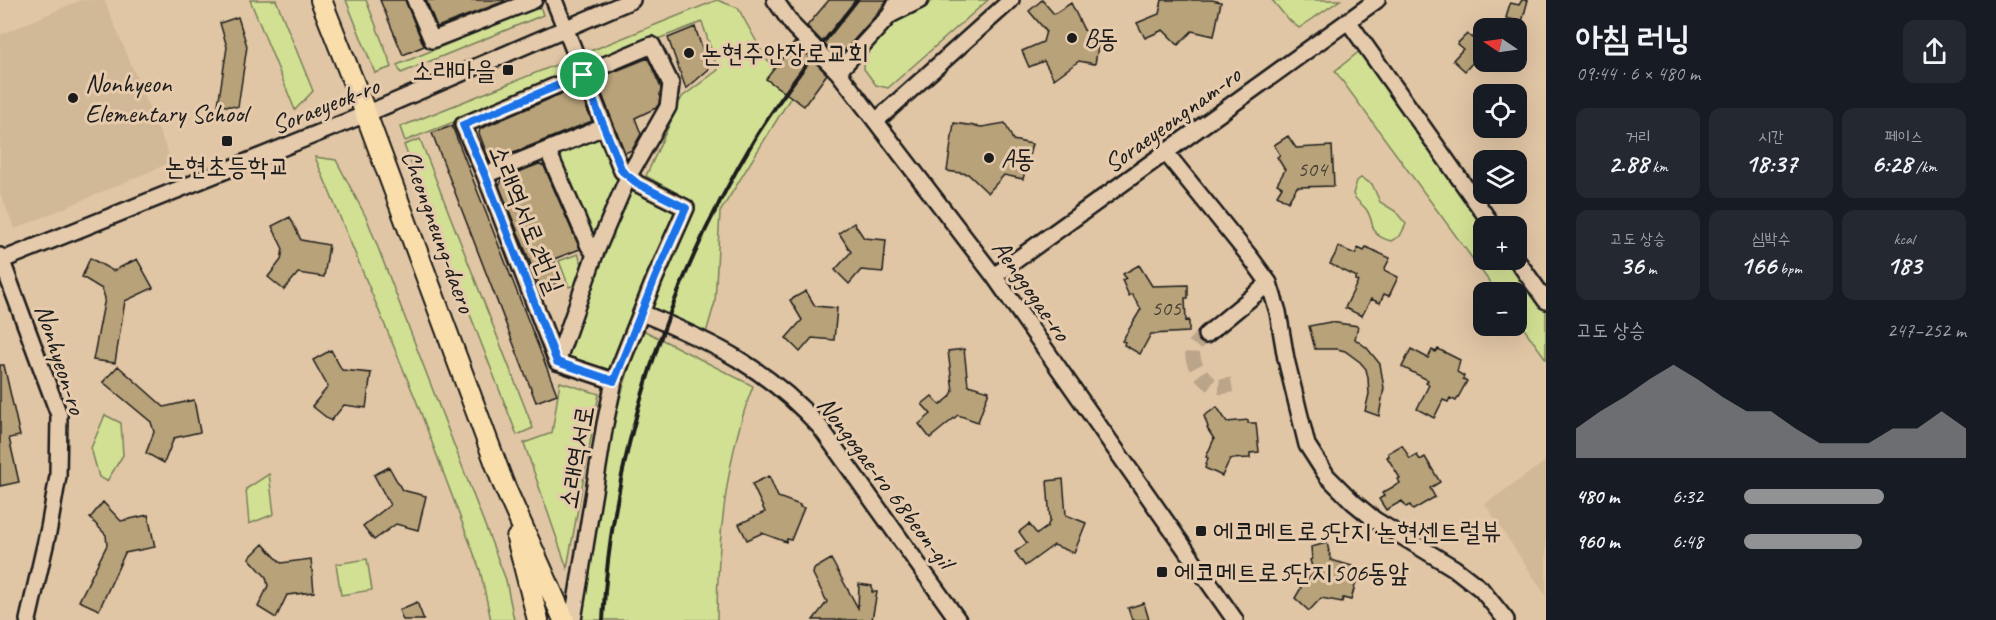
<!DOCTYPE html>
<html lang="ko">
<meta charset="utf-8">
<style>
body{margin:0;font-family:Caveat,"Poor Story",sans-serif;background:#242831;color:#f1f3f6;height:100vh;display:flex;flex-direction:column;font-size:22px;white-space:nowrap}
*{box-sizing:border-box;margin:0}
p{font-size:20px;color:#9ea1a6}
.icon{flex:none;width:33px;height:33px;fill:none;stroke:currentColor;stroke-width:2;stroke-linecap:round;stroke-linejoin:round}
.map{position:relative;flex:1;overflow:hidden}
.details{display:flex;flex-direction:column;background:#171b24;width:450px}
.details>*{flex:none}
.needle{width:39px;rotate:283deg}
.fabs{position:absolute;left:1473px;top:18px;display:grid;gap:12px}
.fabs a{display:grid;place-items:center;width:54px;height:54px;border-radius:12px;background:#171b24;box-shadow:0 6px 24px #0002;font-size:30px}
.pin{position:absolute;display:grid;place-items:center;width:51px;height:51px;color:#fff;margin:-26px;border:3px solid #fff;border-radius:50%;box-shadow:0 2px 6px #0007}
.round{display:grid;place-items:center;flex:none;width:63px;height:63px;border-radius:12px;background:#242831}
.headline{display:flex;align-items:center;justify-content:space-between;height:102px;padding:0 30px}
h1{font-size:33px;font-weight:700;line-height:45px}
.stats{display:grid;grid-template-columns:repeat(3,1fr);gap:9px;height:102px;padding:6px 30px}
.stats div{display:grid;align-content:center;border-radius:12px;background:#242831;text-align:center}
.stats b{font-size:26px;font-weight:700}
.stats small{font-size:16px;font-weight:400}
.stats p{font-size:16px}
.chart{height:168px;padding:12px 30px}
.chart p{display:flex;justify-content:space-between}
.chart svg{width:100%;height:108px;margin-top:6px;fill:#919294;opacity:.7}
ul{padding:0 30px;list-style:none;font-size:20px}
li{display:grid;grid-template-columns:96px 72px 1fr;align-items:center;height:45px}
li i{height:15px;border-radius:8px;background:#919294}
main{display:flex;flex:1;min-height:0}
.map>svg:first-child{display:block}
</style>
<main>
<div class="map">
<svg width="1546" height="620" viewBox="0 0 1546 620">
<rect width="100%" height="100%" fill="#e1c6a5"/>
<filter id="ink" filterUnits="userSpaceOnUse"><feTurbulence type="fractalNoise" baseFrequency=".0167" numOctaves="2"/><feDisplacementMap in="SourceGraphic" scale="12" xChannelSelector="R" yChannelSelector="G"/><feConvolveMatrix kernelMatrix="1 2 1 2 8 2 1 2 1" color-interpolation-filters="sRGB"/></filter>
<g filter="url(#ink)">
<!-- built -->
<path fill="#d1b896" d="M81 0H104L172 162 15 229 0 193V35Z
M1546 461V596L1485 504Z"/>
<!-- green -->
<path fill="#d2e094" stroke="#777e58" stroke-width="1.5" d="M250 0H276L313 91 295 110Z
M346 0H366L392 67 375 73Z
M717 0 738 8 766 59 799 84 720 212 715 302 706 333 650 308 688 199 646 176 682 97 718 70 702 22 587 66 583 54Z
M937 0H988L888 88 876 85 864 69 865 55 901 15 918 4Z
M1272 0H1340L1299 28 1287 18Z
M540 6 543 15 401 73 397 65Z
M1371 42 1503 226H1484V260H1516L1517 246 1546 287V359L1517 319 1516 292H1497L1335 71Z
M563 62 569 77 405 141 400 127Z
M601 136 620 180 594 236 557 155Z
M420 139 533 428 517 435 404 145Z
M315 157 336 160 367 219 506 580 514 620H491L480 570 416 400Z
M1361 178 1372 184 1380 202 1395 211 1406 224 1400 236 1391 241C1366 234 1377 225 1366 209 1361 203 1356 201 1353 194L1357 181Z
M633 189 677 211 608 375 566 360 601 258Z
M578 254 584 269 577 284 569 287 559 261Z
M641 329 753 386C726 455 717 545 717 620H580L609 435Z
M560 382 599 394 567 568 524 443 552 433Z
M105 415 121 423 123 455 107 481 99 477 91 448Z
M269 474 274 514 249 524 246 489Z
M367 559 372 590 341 595 336 564Z"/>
<!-- building -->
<path fill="#b8a279" stroke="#1c1c1c" stroke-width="1.5" d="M380 0H405L424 46 403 55Z
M426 0H504L505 1 437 27Z
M829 0H887L877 14 838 58 807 26Z
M1042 0 1054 14 1071 3 1084 30 1100 34 1095 64 1079 61 1054 79 1044 61 1029 67 1022 51 1043 42 1046 31 1029 11Z
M1162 0H1212L1221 2 1214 36 1192 31 1178 45 1163 30 1145 38 1137 23 1159 14Z
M1522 0H1528L1522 22 1506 18 1510 3 1519 5Z
M238 17 247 46 238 107 218 105 227 47 220 23Z
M1484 26V50L1465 71 1453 60 1463 49 1457 44 1467 34 1472 38Z
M695 27 709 69 686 89 668 38Z
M795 42 827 74 804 106 766 79Z
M648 58 661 88 659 104 656 108 635 118 641 134 632 150 625 153 596 79Z
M577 87 592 121 490 162 479 133 480 129Z
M954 123 982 127 1005 123 1013 140 1032 144 1023 179 1004 175 988 193 968 174 947 171Z
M452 126 557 394 536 402 432 133Z
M1288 136 1296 148 1332 146 1334 186 1297 187 1288 202 1277 195 1282 187 1277 184 1285 170 1277 157 1280 155 1274 145Z
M539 164 544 166 580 249 554 259 562 281 541 289 499 186 503 178Z
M290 217 301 240 329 245 324 277 298 273 284 290 268 277 281 260 283 249 272 226Z
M854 223 864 238 886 240 883 272 861 270 849 284 835 270 851 252 839 233Z
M1339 247 1355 254 1358 248 1364 251 1366 247 1390 258 1384 270 1398 277 1389 296 1384 294 1380 303 1371 299 1362 316 1345 308 1358 281 1355 280 1357 277 1330 264Z
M90 258 113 271 137 259 153 288 125 301 115 363 93 360 105 298 102 289 82 277Z
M1139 265 1152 286 1188 285V298H1185L1186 321 1189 320V332L1151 334 1140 354 1124 345 1125 342 1122 341 1141 309 1132 294 1129 296 1122 280 1126 278 1123 274Z
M806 291 815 306 837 308 834 340 812 338 800 352 786 338 802 320 790 300Z
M1330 322 1358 326 1355 339 1367 348 1380 364 1384 388 1379 416 1365 411 1369 394 1368 378 1366 369 1360 362 1345 351 1337 349H1315L1309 326Z
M964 349 968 385 989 391 978 422 958 415 930 438 919 424 931 414 922 404 932 396 940 405 950 397 953 391 948 351Z
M1411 349 1428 358 1432 350 1436 352 1438 349 1460 360 1457 372 1464 376 1463 379 1467 381 1456 401 1450 398 1448 402 1443 400 1434 418 1417 409 1429 385 1426 383 1428 380 1402 367Z
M331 350 342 370 371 373 366 408 344 405 331 421 312 406 328 387 313 360Z
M0 365H4L20 436 9 438 19 482 0 486Z
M118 366 164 407 194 400 200 432 174 438 164 463 146 453 154 432 151 422 103 382Z
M1217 407 1227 422 1248 420V423H1256L1259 452 1250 453V458L1230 459 1222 476 1205 468 1208 458 1206 457 1214 439 1207 428 1208 427 1204 416Z
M1402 445 1410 459 1417 455 1420 460 1425 457 1440 482 1430 488 1435 497 1413 510 1410 505 1406 507 1402 501 1386 510 1379 499 1384 496 1382 493 1400 483 1398 479 1400 478 1387 457 1389 456 1388 453Z
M389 467 402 490 426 496 418 530 396 524 374 540 363 526 390 505 374 475Z
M769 476 778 497 800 505V507L804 508 791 540 787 539 786 542 762 533 747 540 739 524 765 512 752 484Z
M1063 479 1066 515 1086 523 1074 553 1054 545 1025 566 1015 552 1027 543 1019 532 1029 524 1037 534 1047 527 1050 520 1047 481Z
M103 502 121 521 148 515 155 547 125 553 99 610 79 601 107 545 106 535 90 518Z
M1327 543 1331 560 1352 566 1351 569 1359 571 1351 600 1343 598 1342 602 1321 598 1309 611 1295 598 1301 588 1300 587 1314 573 1310 560 1312 559 1311 547Z
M263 544 281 563 311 559 314 592 287 595 276 618 258 607 268 586 266 577 249 558Z
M831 559 858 608 859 584 872 586V592H877L872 620H813L827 602 813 574 814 569Z
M417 602 424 620H403L399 610Z
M1144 603 1149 620H1132L1128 608Z"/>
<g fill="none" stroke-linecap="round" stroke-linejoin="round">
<!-- minor-tunnel -->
<path stroke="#baa48a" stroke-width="15" stroke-dasharray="15 8" stroke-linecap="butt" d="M1206 335C1203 338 1198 341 1195 345 1187 358 1201 378 1213 385 1219 388 1226 386 1232 385"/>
<!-- minor casing -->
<g stroke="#1c1c1c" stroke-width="20">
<path id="minor" d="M415 0 432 40 534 0
M554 0 622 171 638 184 686 208 655 278 614 381 605 424 573 620
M775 0 794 27 838 72 994 276 1235 620
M890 15 920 0
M1348 21 1493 226
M838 72 890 15 898 0
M877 120 1011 0
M548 151 589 246 595 254 557 362
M1166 153 1250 257 1269 283 1278 312 1286 359 1307 445 1327 476 1353 502 1375 520 1454 568 1481 589 1506 620
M485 175 604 127
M0 256 59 415 58 476 49 528 28 620
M1516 259 1546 301
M0 261 366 114 632 0
M994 276 1377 0
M642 313C714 343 767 368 820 427L958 620
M1206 335 1269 283
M557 362 485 175 463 125 652 45 671 84 668 107 628 177 595 254
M557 362 614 381"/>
</g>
<!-- major casing -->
<g stroke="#1c1c1c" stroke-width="24">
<path id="major" d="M321 0 366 114 503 483 564 620
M517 538 538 620"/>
</g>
<!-- minor -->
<use href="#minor" stroke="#e5caac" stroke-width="15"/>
<!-- major -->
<use href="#major" stroke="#f9deab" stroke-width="20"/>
<!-- rail -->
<path stroke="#1c1c1c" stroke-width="4" d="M603 620C612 449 669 281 757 135 787 87 822 44 857 0"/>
</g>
</g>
<g fill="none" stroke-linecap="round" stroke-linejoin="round" filter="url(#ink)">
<!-- route casing -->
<g stroke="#fff" stroke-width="12">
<path id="route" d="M583 75 622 171 638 184 686 208 655 278 614 381 557 362 485 175 463 125Z"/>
</g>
<!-- route -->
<use href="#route" stroke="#1a73e8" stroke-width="8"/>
</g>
<!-- markers -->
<g fill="#1c1c1c" stroke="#e5caac" stroke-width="2">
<circle cx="1072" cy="38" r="6"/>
<circle cx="689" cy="53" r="6"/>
<rect x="502" y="64" width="12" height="12" rx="3"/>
<circle cx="73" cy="98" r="6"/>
<rect x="221" y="135" width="12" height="12" rx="3"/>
<circle cx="989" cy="158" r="6"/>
<rect x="1195" y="525" width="12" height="12" rx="3"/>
<rect x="1156" y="566" width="12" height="12" rx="3"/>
</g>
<g text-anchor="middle" stroke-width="6" stroke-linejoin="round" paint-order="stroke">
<!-- number labels -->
<g font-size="22" fill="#433e33">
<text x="1312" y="176">504</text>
<text x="1166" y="315">505</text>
</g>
<!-- poi labels -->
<g font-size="26" fill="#1c1c1c" stroke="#e5caac" text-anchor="start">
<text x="1084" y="47">B동</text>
<text x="701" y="62">논현주안장로교회</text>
<text x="496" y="79" text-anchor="end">소래마을</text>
<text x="85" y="92">Nonhyeon<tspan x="85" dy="30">Elementary School</tspan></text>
<text x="1001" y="167">A동</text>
<text x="227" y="175" text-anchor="middle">논현초등학교</text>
<text x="1213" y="540">에코메트로5단지·논현센트럴뷰</text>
<text x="1174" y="581">에코메트로5단지506동앞</text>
</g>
<!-- street labels -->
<g font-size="26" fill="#1c1c1c" stroke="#e5caac">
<text transform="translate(325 105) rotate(-22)" y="9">Soraeyeok-ro</text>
<text transform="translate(1172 119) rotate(-36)" y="9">Soraeyeongnam-ro</text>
<text transform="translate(527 219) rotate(68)" y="9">소래역서로2번길</text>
<text transform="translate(439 231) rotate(70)" y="9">Cheongneung-daero</text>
<text transform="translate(1032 290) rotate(55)" y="9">Aenggogae-ro</text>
<text transform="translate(61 359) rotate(72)" y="9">Nonhyeon-ro</text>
<text transform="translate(576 457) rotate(-80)" y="9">소래역서로</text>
<text transform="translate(886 482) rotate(53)" y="9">Nongogae-ro 68beon-gil</text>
</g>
</g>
</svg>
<div class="fabs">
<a><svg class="needle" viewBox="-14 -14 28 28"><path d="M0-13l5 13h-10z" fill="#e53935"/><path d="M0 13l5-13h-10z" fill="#9ea1a6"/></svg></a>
<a><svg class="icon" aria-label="locate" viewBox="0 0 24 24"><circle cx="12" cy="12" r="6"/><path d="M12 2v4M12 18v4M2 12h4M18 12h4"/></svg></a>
<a><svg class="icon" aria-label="layers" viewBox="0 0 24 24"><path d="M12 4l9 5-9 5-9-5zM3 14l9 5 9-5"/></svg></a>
<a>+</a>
<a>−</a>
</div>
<div class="pin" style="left:583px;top:75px;background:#1e9e55"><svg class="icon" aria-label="arrive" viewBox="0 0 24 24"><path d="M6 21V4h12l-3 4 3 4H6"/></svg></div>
</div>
<section class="details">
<div class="headline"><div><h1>아침 러닝</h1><p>09:44 · 6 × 480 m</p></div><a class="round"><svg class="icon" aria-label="share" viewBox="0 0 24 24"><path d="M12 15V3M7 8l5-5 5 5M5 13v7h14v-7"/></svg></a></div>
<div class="stats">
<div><p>거리</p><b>2.88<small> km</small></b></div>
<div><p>시간</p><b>18:37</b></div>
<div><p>페이스</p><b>6:28<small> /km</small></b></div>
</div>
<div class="stats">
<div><p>고도 상승</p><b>36<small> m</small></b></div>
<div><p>심박수</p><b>166<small> bpm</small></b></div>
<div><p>kcal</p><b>183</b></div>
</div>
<div class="chart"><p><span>고도 상승</span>247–252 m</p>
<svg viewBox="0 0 160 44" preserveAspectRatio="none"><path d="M0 44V32L10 25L20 19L30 12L40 6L50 12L60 19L70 25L80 25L90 32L100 38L110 38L120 38L130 32L140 32L150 25L160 32V44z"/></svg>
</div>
<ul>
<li><b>480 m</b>6:32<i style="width:63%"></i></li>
<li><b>960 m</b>6:48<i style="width:53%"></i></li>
</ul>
</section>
</main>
